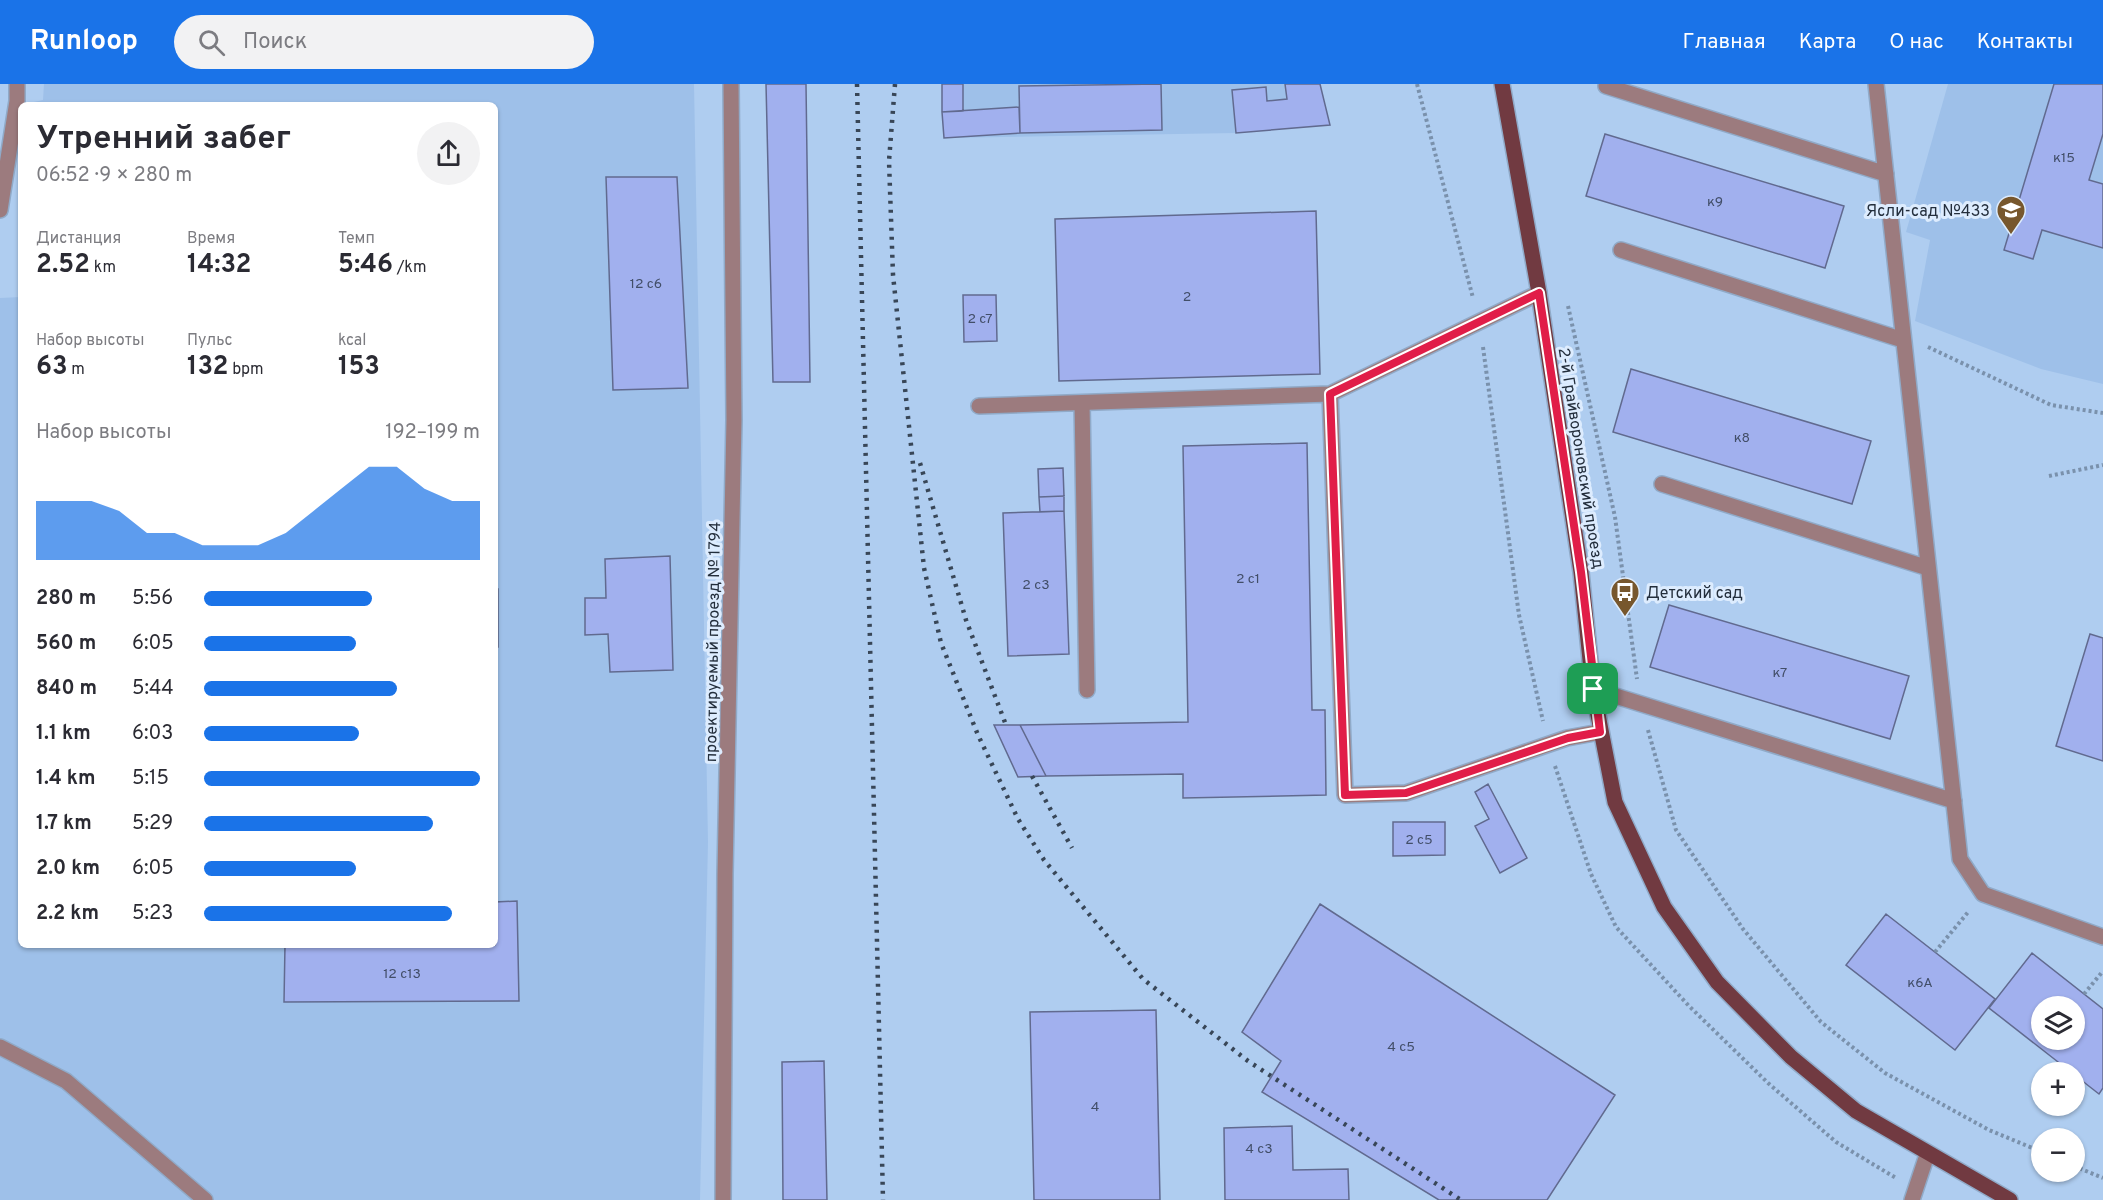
<!DOCTYPE html>
<html lang="ru">
<meta charset="utf-8">
<style>
body{margin:0;font-family:Overpass,sans-serif;background:#f2f2f3;color:#2b2b33;height:100vh;display:flex;flex-direction:column;font-size:22px;white-space:nowrap}
*{box-sizing:border-box;margin:0}
p{font-size:20px;color:#7c7c81}
.icon{flex:none;width:33px;height:33px;fill:none;stroke:currentColor;stroke-width:2;stroke-linecap:round;stroke-linejoin:round}
.map{position:relative;flex:1;overflow:hidden}
.drawer{position:absolute;left:18px;top:18px;width:480px;height:846px;display:flex;flex-direction:column;background:#fff;border-radius:9px;box-shadow:0 2px 4px #0004}
.drawer>*{flex:none}
.tools{position:absolute;left:2031px;top:912px;display:grid;gap:12px}
.tools a{display:grid;place-items:center;width:54px;height:54px;border-radius:50%;background:#fff;box-shadow:0 2px 4px #0004;font-size:30px}
.pin{position:absolute;display:grid;place-items:center;width:51px;height:51px;color:#fff;margin:-26px;border-radius:12px;box-shadow:0 3px 9px #0006}
.round{display:grid;place-items:center;flex:none;width:63px;height:63px;border-radius:32px;background:#f2f2f3}
.summary{display:flex;align-items:center;justify-content:space-between;height:102px;padding:0 18px}
h1{font-size:33px;font-weight:700;line-height:45px}
.stats{display:grid;grid-template-columns:repeat(3,1fr);gap:9px;height:102px;padding:6px 18px}
.stats div{display:grid;align-content:center}
.stats b{font-size:26px;font-weight:700}
.stats small{font-size:16px;font-weight:400}
.stats p{font-size:16px}
.chart{height:168px;padding:12px 18px}
.chart p{display:flex;justify-content:space-between}
.chart svg{width:100%;height:108px;margin-top:6px;fill:#1a73e8;opacity:.7}
ul{padding:0 18px;list-style:none;font-size:20px}
li{display:grid;grid-template-columns:96px 72px 1fr;align-items:center;height:45px}
li i{height:15px;border-radius:8px;background:#1a73e8}
header{display:flex;align-items:center;gap:36px;box-sizing:border-box;height:84px;padding:0 30px;background:#1a73e8;color:#fff}
header strong{font-size:28px}
nav{display:flex;gap:33px;margin-inline-start:auto;font-size:21px}
.search{width:420px;height:54px;background:#f2f2f3;display:flex;align-items:center;gap:15px;box-sizing:border-box;padding:0 21px;border-radius:33px;color:#7c7c81;font-size:22px}
.map>svg:first-child{display:block}
</style>
<header>
<strong>Runloop</strong>
<div class="search"><svg class="icon" aria-label="search" viewBox="0 0 24 24"><circle cx="10" cy="10" r="6"/><path d="M15 15l6 6"/></svg>Поиск</div>
<nav><a>Главная</a><a>Карта</a><a>О нас</a><a>Контакты</a></nav>
</header>
<div class="map">
<svg width="2103" height="1116" viewBox="0 0 2103 1116">
<rect width="100%" height="100%" fill="#afcdf0"/>
<!-- built -->
<path fill="#9ec0e9" d="M44 0H694L708 758 700 1116H0V214L21 213V861H495V21H34V18L43 16Z
M942 0H1320L1330 41 1236 49 944 54Z
M1948 0H2103V300L2041 285 1915 237 1930 156 1906 148Z"/>
<!-- building -->
<path fill="#a1b0ee" stroke="#616a8f" stroke-width="1.5" fill-rule="evenodd" d="M766 0H806L810 298H773Z
M942 0H963V27L942 28Z
M1161 0 1162 46 1020 49 1019 2Z
M1285 0H1320L1330 41 1236 49 1232 6 1266 3 1267 17 1287 15Z
M2054 0H2103V50L2089 96 2103 100V164L2042 146 2033 175 2004 166Z
M1019 23 1020 49 944 54 942 28Z
M1605 50 1844 122 1825 184 1586 112Z
M606 93H677L688 304 613 306Z
M1316 127 1320 290 1059 297 1055 135Z
M963 211H996L997 257 964 258Z
M1631 285 1871 357 1852 420 1613 348Z
M1307 359 1312 626H1325L1326 711 1183 714V690L1046 692 1020 641 1188 638 1183 362Z
M1063 384 1064 412 1039 413 1038 385Z
M1064 412V427L1040 428 1039 413Z
M1064 427 1069 570 1008 572 1003 429Z
M670 472 673 586 610 588 608 550 585 551V514H606L605 475Z
M495 505H498V563H495Z
M1669 521 1909 592 1890 655 1650 583Z
M2090 550 2103 554V677L2056 662Z
M994 641H1020L1046 692 1018 693Z
M1488 700 1527 774 1500 789 1475 742 1489 735 1475 708Z
M1393 738H1445V771L1393 772Z
M517 817 519 917 284 918 285 861H495V818Z
M1320 820 1615 1011 1547 1116H1439L1262 1008 1281 977 1242 948Z
M1886 830 1995 915 1955 966 1846 881Z
M2032 869 2103 925V1004L2099 1010 1989 924ZM2042 922H2074V956H2042Z
M1156 926 1160 1116H1034L1030 928Z
M824 977 827 1116H783L782 978Z
M1292 1042 1293 1086 1348 1085 1349 1116H1225L1224 1044Z"/>
<g fill="none" stroke-linecap="round" stroke-linejoin="round">
<!-- minor casing -->
<g stroke="#90aac8" stroke-width="18">
<path id="minor" d="M1876 0 1960 775 1983 810 2103 853
M1606 2 1886 90
M0 126 17 17V0
M1621 166 1903 256
M1330 310 1539 209
M1082 319 1087 606
M979 322 1330 310 1345 711 1406 709 1567 654 1600 648
M1662 400 1928 484
M1593 605 1954 717
M0 963 66 997 205 1116
M723 1116 725 790 734 336 731 0
M1912 1116 1927 1071"/>
</g>
<!-- major casing -->
<g stroke="#90aac8" stroke-width="18">
<path id="major" d="M1502 0 1539 209 1581 488 1593 605 1615 718 1664 823 1717 898 1791 973 1856 1027 2010 1116"/>
</g>
<!-- path -->
<path stroke="#7a91ac" stroke-width="4" stroke-dasharray="3 3" stroke-linecap="butt" d="M1417 0 1473 214
M1568 222 1615 433 1637 595
M1483 263 1519 531 1543 637
M1928 263 2051 321 2103 329
M2049 392 2103 381
M1648 646 1676 746 1743 845 1821 938 1885 989 1989 1046 2042 1068
M1555 682 1591 790 1616 843 1689 922 1768 999 1836 1058 1896 1094
M1935 868 1969 827
M2084 910 2103 887
M2074 1082 2103 1094"/>
<!-- minor -->
<use href="#minor" stroke="#9c7b7e" stroke-width="15"/>
<!-- major -->
<use href="#major" stroke="#713a41" stroke-width="15"/>
<!-- rail -->
<path stroke="#384657" stroke-width="4.5" stroke-dasharray="3 6" stroke-linecap="butt" d="M857 0 883 1116
M895 0 889 77 893 191 924 484 941 559 978 651 1018 735 1044 776 1143 895 1248 977 1461 1116
M920 379 966 536 1006 641
M1032 692 1072 764"/>
</g>
<g fill="none" stroke-linecap="round" stroke-linejoin="round">
<!-- route casing -->
<g stroke="#fff" stroke-width="12">
<path id="route" d="M1539 209 1581 488 1600 648 1568 654 1406 709 1345 711 1330 310Z"/>
</g>
<!-- route -->
<use href="#route" stroke="#e11d48" stroke-width="8"/>
</g>
<!-- icons -->
<defs>
<g id="school-pin" transform="scale(1.5)"><path d="M0 17L-7.5 6A9.5 9.5 0 1 1 7.5 6Z" fill="#77572d" stroke="#ddecfe"/><path d="M0-5L7-2L0 1L-7-2ZM-4 1L0 2.5L4 1V4Q0 6-4 4Z" fill="#fff"/></g>
<g id="bus-pin" transform="scale(1.5)"><path d="M0 17L-7.5 6A9.5 9.5 0 1 1 7.5 6Z" fill="#77572d" stroke="#ddecfe"/><path d="M-5-6H5V4H4V6H2V4H-2V6H-4V4H-5ZM-3.5-4V0h7V-4ZM-3.5 1.2v1.5H-2V1.2ZM2 1.2v1.5H3.5V1.2Z" fill="#fff"/></g>
</defs>
<g fill-rule="evenodd">
<use href="#school-pin" x="2011" y="126"/>
<use href="#bus-pin" x="1625" y="508"/>
</g>
<g text-anchor="middle" stroke-width="6" stroke-linejoin="round" paint-order="stroke">
<!-- number labels -->
<g font-size="14" fill="#424e68">
<text x="2064" y="78">к15</text>
<text x="1715" y="122">к9</text>
<text x="646" y="204">12 с6</text>
<text x="1187" y="217">2</text>
<text x="980" y="239">2 с7</text>
<text x="1742" y="358">к8</text>
<text x="1248" y="499">2 с1</text>
<text x="1036" y="505">2 с3</text>
<text x="1780" y="593">к7</text>
<text x="1419" y="760">2 с5</text>
<text x="402" y="894">12 с13</text>
<text x="1920" y="903">к6А</text>
<text x="1401" y="967">4 с5</text>
<text x="1095" y="1027">4</text>
<text x="1259" y="1069">4 с3</text>
</g>
<!-- poi labels -->
<g font-size="16" fill="#232e3c" stroke="#ddecfe" text-anchor="end">
<text x="1990" y="132">Ясли-сад №433</text>
<text x="1646" y="514" text-anchor="start">Детский сад</text>
</g>
<!-- street labels -->
<g font-size="16" fill="#232e3c" stroke="#ddecfe">
<text transform="translate(1582 374) rotate(81)" y="6">2-й Грайвороновский проезд</text>
<text transform="translate(712 558) rotate(-89)" y="6">проектируемый проезд № 1794</text>
</g>
</g>
</svg>
<div class="tools">
<a><svg class="icon" aria-label="layers" viewBox="0 0 24 24"><path d="M12 4l9 5-9 5-9-5zM3 14l9 5 9-5"/></svg></a>
<a>+</a>
<a>−</a>
</div>
<div class="pin" style="left:1593px;top:605px;background:#1e9e55"><svg class="icon" aria-label="arrive" viewBox="0 0 24 24"><path d="M6 21V4h12l-3 4 3 4H6"/></svg></div>
<section class="drawer">
<div class="summary"><div><h1>Утренний забег</h1><p>06:52 · 9 × 280 m</p></div><a class="round"><svg class="icon" aria-label="share" viewBox="0 0 24 24"><path d="M12 15V3M7 8l5-5 5 5M5 13v7h14v-7"/></svg></a></div>
<div class="stats">
<div><p>Дистанция</p><b>2.52<small> km</small></b></div>
<div><p>Время</p><b>14:32</b></div>
<div><p>Темп</p><b>5:46<small> /km</small></b></div>
</div>
<div class="stats">
<div><p>Набор высоты</p><b>63<small> m</small></b></div>
<div><p>Пульс</p><b>132<small> bpm</small></b></div>
<div><p>kcal</p><b>153</b></div>
</div>
<div class="chart"><p><span>Набор высоты</span>192–199 m</p>
<svg viewBox="0 0 160 44" preserveAspectRatio="none"><path d="M0 44V20L10 20L20 20L30 24L40 33L50 33L60 38L70 38L80 38L90 33L100 24L110 15L120 6L130 6L140 15L150 20L160 20V44z"/></svg>
</div>
<ul>
<li><b>280 m</b>5:56<i style="width:61%"></i></li>
<li><b>560 m</b>6:05<i style="width:55%"></i></li>
<li><b>840 m</b>5:44<i style="width:70%"></i></li>
<li><b>1.1 km</b>6:03<i style="width:56%"></i></li>
<li><b>1.4 km</b>5:15<i style="width:100%"></i></li>
<li><b>1.7 km</b>5:29<i style="width:83%"></i></li>
<li><b>2.0 km</b>6:05<i style="width:55%"></i></li>
<li><b>2.2 km</b>5:23<i style="width:90%"></i></li>
</ul>
</section>
</div>
